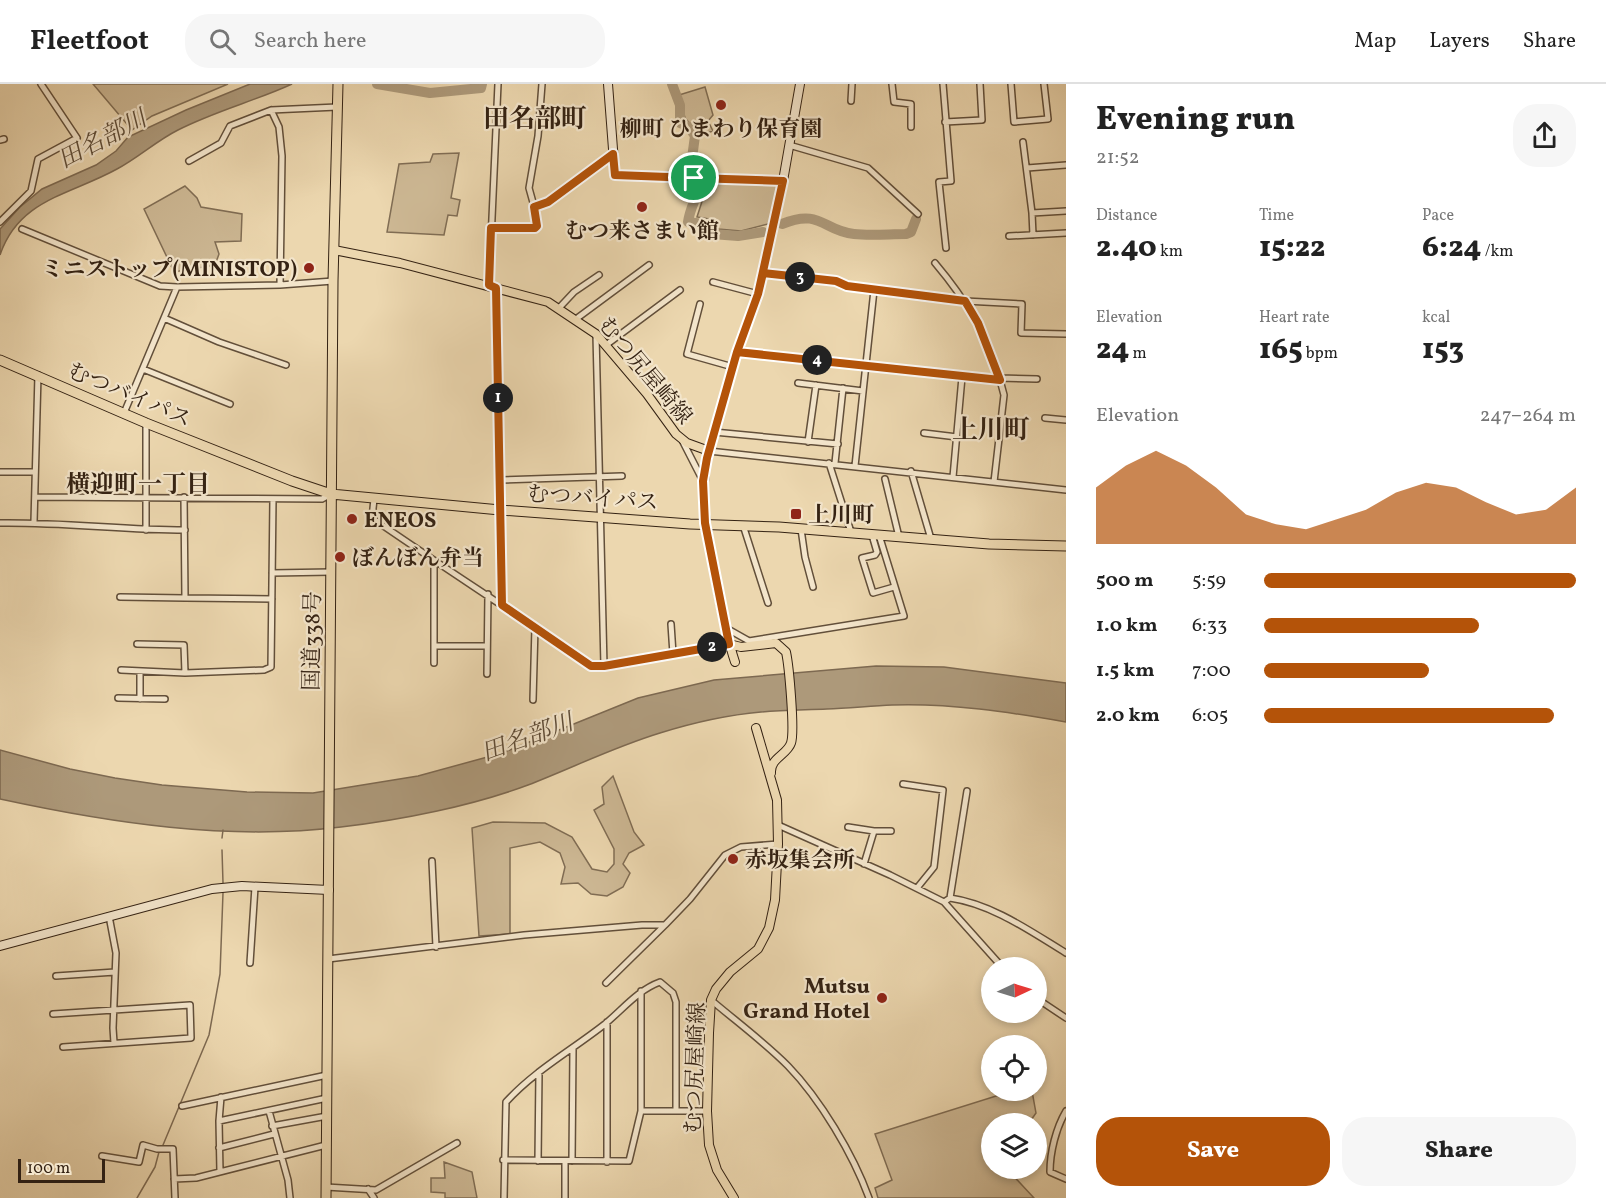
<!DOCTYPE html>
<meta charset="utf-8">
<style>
body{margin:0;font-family:Vollkorn,"Noto Serif JP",serif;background:#f6f6f6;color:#222;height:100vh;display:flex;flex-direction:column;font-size:22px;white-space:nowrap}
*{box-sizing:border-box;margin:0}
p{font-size:20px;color:#767676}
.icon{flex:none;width:33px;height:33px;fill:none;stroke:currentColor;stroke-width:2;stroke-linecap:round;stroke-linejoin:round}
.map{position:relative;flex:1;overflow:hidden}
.panel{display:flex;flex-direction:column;background:#fff;width:540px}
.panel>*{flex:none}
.needle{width:39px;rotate:86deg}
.tools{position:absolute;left:981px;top:873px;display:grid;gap:12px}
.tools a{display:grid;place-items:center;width:66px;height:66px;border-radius:50%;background:#fff;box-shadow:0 3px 9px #0003;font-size:30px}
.scale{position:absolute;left:18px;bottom:15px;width:87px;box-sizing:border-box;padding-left:6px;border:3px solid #342213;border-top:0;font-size:16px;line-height:21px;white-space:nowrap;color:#342213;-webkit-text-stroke:4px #f3e5cb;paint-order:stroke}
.pin{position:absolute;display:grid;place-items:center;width:51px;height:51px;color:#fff;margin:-26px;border:3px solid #fff;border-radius:50%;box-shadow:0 2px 6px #0007}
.km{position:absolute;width:30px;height:30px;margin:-15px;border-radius:50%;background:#222;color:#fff;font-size:16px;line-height:30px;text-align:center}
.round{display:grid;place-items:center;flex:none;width:63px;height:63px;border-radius:24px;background:#f6f6f6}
.summary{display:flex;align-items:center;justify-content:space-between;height:102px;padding:0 30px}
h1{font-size:33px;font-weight:800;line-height:45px}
.stats{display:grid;grid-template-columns:repeat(3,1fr);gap:9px;height:102px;padding:6px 30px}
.stats div{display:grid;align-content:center}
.stats b{font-size:30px;font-weight:800}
.stats small{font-size:16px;font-weight:400}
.stats p{font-size:16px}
.chart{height:168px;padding:12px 30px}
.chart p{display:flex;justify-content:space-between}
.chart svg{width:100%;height:108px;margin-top:6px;fill:#b45309;opacity:.7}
.cta{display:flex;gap:12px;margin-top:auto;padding:12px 30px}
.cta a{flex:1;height:69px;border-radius:24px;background:#b45309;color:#fff;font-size:24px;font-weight:800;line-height:69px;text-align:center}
.cta a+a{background:#f6f6f6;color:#222}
ul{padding:0 30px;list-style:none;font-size:20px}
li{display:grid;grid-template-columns:96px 72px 1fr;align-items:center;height:45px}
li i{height:15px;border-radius:8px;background:#b45309}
header{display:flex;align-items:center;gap:36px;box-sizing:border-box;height:84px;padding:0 30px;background:#fff;border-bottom:2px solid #e0e0e0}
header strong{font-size:28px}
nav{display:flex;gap:33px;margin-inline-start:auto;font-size:21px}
.search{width:420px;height:54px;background:#f6f6f6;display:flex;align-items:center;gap:15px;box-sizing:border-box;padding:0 21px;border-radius:24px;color:#767676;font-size:22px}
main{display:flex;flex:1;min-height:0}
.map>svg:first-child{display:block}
</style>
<header>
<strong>Fleetfoot</strong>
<div class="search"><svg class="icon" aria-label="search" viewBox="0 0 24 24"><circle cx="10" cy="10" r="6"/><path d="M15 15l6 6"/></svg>Search here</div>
<nav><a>Map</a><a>Layers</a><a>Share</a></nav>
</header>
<main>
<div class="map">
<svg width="1066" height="1114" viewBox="0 0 1066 1114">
<rect width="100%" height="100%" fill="#ecd7af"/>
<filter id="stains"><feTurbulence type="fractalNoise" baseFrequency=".00333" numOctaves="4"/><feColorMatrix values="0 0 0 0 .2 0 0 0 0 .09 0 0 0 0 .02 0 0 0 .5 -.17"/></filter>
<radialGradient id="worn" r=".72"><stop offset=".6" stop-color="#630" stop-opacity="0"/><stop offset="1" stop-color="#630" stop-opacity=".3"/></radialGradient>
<!-- green -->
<path fill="#cdb894" stroke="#806d54" stroke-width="1.5" d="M93 0H228L152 32 132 46Z
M705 3 713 31 708 37 713 47 697 52 692 42 685 34 679 11Z
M459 69 451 114 460 116 457 132 448 131 444 151 387 148 399 80 430 78 433 70Z
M708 99 778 101 772 139 741 147 718 145 715 136 697 133Z
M185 102 197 114 201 123 242 130 241 157 215 158 219 170 215 181 174 188 144 125Z
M613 692 634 748 644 761 629 769 623 780 630 789 623 803 607 812 591 810 578 799 561 800 565 783 560 769 540 758 510 764V850L479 852 472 744 493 738 545 739 572 753 592 785 607 788 614 780V765L594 726 604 720 602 703Z
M1012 1007H1032L1036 1029 1029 1039 992 1040V1084L1007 1085 1034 1114H878L875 1104 892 1096 875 1050Z
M444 1078 472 1088 477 1114H445V1109L431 1108V1094H445Z"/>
<!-- water -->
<path fill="#ad997a" stroke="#7d6951" stroke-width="1.5" d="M250 0H292C255 17 215 27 178 46 156 57 138 74 117 85 70 111 19 115 0 171V145L20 123 42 105 96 81 116 67 128 53 186 26Z
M876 582 944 583 1066 599V638C1009 628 950 619 892 621 871 622 849 624 827 625 805 626 783 626 761 628 727 631 692 639 660 649 614 663 572 684 528 701 472 722 401 736 341 743 228 757 111 739 0 715V666L70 685 115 694 162 701 247 708 313 709 418 692 502 669 638 614 714 596Z"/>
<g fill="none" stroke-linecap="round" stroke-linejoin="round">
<!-- stream -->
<path stroke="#7d6951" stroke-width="1.5" d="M222 754 223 746
M222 766 223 799
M163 1061 209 951 220 890 223 809
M137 1114 155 1083 159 1068"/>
<!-- river -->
<path stroke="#ad997a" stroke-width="10" d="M377 0 430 9 481 4 482 0
M672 0 680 21V39L689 43 695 52 692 74 702 89
M700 98C698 112 690 123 688 138L711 141 712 150 738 152 763 148
M782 140C821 124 823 147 854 150 871 152 889 150 906 150L911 148 916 135"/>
<!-- street casing -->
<g stroke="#624f3a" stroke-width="8">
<path id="street" d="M892 0 894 18 911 20V43
M943 0 951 97 939 98 946 164
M1011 0 1014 38 1048 35 1044 0
M851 17 852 0
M271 26 279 43 282 72 280 201
M945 38 982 36 980 0
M0 56 4 55
M1023 58 1032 129 1066 127
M789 61 868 84 918 130
M189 77 221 59 230 42 271 26 337 23
M1027 84 1066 81
M534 123 548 118 613 70
M1032 129 1033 151
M0 138 31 107 38 75 77 54 41 0
M491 144 530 145 537 142V133L529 104 538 52 542 0
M22 145 160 202 177 203 280 201 333 197
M1009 152 1066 149
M935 179C967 217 985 248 1000 296
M763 189 836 197 847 202 965 217 1022 220 1021 249 1066 250
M713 198 758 210
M489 201 498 0
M496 204 502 521
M700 220 687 270 733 283
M559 224 574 208 599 191
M164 234 219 258 286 281
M576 235 649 181
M596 251 604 582
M606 261 680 206
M737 268 1000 296 1004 311 994 398
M143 285 230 320
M999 294 1037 295
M798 299 863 307
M124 329 177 203
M1045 334 1066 336
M714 348 838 360
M924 349 957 353
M683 358 703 397
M808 358 816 301
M709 367 1066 406
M829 379 851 448
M835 379 843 304
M855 382 874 206
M911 387 931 455
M0 388H35
M953 393 962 293
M885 395 899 453
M500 396 622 392
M35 413 322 415 331 410
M184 413 185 514 272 515
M374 415 372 434C444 484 518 531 591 582H604L729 560
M34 438 38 291
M0 439C62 438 123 446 185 446
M743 441 768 519
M801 445 805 473 813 503
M146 446V339
M872 451 877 468 875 471 862 474 873 509 894 503
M272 489 331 488
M120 513 185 514
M671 540 673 570
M726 544 749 557 904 532 879 451
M137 560 184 561 185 589
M434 562H487
M434 579V477
M121 586 185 589 264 586 271 583 273 415
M487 590 488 510
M118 614 165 615
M140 615V587
M533 616 535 543
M903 700 943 706 934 783 917 804
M778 741 890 791 944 818 1003 884
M848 743 874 747
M432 777 436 863
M864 780 874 747H891
M950 814 967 707
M944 818 950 814C992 820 1030 847 1066 869
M109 832 116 869 113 944 114 959
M328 875 524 851 642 841H665L690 815 725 771 741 763 778 760
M250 879 255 803
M56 892 115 888
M606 899 665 841
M1036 914 1066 934
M711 916C737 938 764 958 788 982 820 1015 853 1070 869 1114
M53 930 190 921 191 954 63 963
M607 938V1078
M182 1022 327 991
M269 1027 288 1096 290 1114
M641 1027V907
M1066 1027C1056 1044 1050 1068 1050 1088L1066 1095
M219 1037 327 1014
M272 1042 327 1032
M219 1064 274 1050
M102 1072 139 1078 143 1061 157 1065H173L175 1114
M503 1076 629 1077 641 1027H707
M538 1077 539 988
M565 1077V1114
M572 1077 573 965
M220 1088 219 1037 221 1013
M174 1095 196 1094 326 1061
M326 1103 376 1106 457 1059
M368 1105 374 1114
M504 1114 506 1018C534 987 572 966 605 940 623 925 638 906 660 898L673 909 676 918V1027"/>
</g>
<!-- secondary casing -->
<g stroke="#342213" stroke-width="10">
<path id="secondary" d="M608 0 615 91 783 97
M709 367 737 268 758 210 783 97 800 0
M0 862 212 805 242 802 329 806"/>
</g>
<!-- primary casing -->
<g stroke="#342213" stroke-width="10">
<path id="primary" d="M334 166 400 179 548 218 596 250 647 310 676 350 687 359 709 367C697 410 708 453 716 496 721 523 726 551 735 578
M729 560 741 563 776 559 786 568C789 582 795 647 791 659 787 671 770 674 771 689
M734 1114 717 1086 709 1061 707 1027 709 949 711 916 716 905 730 888 758 865 769 844 775 816 778 760 777 716 756 644"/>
</g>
<!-- highway casing -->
<g stroke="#342213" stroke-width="11">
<path id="highway" d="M0 276 146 339 292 397 331 410 500 426 690 440 779 443 989 460 1066 462
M326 1114 333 197 338 0"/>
</g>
<!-- street -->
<use href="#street" stroke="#f3e5cb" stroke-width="5"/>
<!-- secondary -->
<use href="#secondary" stroke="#f3e5cb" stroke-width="8"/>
<!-- primary -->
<use href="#primary" stroke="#ecd7af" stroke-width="8"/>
<!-- highway -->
<use href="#highway" stroke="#ecd7af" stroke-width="9"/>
</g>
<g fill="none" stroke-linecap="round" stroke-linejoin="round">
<!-- route casing -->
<g stroke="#fff" stroke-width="12">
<path id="route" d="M694 94 615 91 613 70 548 118 534 123 537 142 535 144H491L489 201 496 204 502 521 591 582H604L729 560 705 439 703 397 707 374 737 268 758 210 763 189 836 197 847 202 965 217 978 239 1000 296 737 268 758 210 783 97 694 94"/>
</g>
<!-- route -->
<use href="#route" stroke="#b45309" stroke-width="8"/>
</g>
<!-- markers -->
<g fill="#8f2418" stroke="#f3e5cb" stroke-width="2">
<circle cx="721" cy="21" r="6"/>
<circle cx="642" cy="123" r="6"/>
<circle cx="309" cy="184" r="6"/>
<rect x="790" y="424" width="12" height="12" rx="3"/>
<circle cx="352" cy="435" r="6"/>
<circle cx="340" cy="473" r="6"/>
<circle cx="733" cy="775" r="6"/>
<circle cx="882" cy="914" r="6"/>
</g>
<g text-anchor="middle" stroke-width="4.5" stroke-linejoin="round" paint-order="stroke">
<!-- poi labels -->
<g font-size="22" font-weight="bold" fill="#342213" stroke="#f3e5cb" text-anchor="start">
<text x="721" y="52" text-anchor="middle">柳町 ひまわり保育園</text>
<text x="642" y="154" text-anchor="middle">むつ来さまい館</text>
<text x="297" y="192" text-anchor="end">ミニストップ(MINISTOP)</text>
<text x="808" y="438">上川町</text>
<text x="364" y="443">ENEOS</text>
<text x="352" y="481">ぼんぼん弁当</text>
<text x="745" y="783">赤坂集会所</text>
<text x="870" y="909" text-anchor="end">Mutsu<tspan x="870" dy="25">Grand Hotel</tspan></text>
</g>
<!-- street labels -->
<g font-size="22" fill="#342213" stroke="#f3e5cb">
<text transform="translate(646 286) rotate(50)" y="8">むつ尻屋崎線</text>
<text transform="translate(130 310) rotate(23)" y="8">むつバイパス</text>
<text transform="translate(593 413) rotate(4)" y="8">むつバイパス</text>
<text transform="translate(311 557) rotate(-89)" y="8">国道338号</text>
<text transform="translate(694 984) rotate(-88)" y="8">むつ尻屋崎線</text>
</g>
<!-- water labels -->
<g font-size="24" font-style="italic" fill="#5e4c37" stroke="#f3e5cb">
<text transform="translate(102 55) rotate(-28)" y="8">田名部川</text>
<text transform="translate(527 653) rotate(-20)" y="8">田名部川</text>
</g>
<!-- neighbourhood labels -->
<g font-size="24" font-weight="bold" fill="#342213" stroke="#f3e5cb">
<text x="138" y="408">横迎町一丁目</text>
</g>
<!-- quarter labels -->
<g font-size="26" font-weight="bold" fill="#342213" stroke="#f3e5cb">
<text x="535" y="43">田名部町</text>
<text x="991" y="354">上川町</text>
</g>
</g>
<rect width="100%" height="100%" filter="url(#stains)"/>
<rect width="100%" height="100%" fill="url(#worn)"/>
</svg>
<div class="tools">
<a><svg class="needle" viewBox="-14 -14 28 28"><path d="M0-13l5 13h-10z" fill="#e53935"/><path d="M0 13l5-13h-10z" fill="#767676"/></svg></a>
<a><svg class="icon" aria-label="locate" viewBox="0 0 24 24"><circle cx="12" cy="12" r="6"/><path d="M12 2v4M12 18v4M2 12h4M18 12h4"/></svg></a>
<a><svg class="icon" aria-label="layers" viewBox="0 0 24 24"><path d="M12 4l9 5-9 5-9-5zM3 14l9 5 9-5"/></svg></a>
</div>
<div class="scale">100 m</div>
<div class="pin" style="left:694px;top:94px;background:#1e9e55"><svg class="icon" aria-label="arrive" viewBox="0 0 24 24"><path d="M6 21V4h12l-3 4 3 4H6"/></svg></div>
<b class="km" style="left:498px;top:314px">1</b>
<b class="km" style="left:712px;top:563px">2</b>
<b class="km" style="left:800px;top:193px">3</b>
<b class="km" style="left:817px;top:276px">4</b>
</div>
<section class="panel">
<div class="summary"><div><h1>Evening run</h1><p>21:52</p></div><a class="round"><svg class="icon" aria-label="share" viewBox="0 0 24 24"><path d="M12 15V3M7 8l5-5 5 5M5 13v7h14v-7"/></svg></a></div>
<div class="stats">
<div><p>Distance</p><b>2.40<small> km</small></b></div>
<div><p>Time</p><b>15:22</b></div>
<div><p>Pace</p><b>6:24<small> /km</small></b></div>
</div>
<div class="stats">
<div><p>Elevation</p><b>24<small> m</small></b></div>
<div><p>Heart rate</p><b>165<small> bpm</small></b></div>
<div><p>kcal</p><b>153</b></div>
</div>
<div class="chart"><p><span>Elevation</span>247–264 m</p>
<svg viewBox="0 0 160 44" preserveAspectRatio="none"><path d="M0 44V21L10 12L20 6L30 12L40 21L50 32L60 36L70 38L80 34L90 30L100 23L110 19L120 21L130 27L140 32L150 30L160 21V44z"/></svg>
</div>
<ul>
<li><b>500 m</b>5:59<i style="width:100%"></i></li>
<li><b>1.0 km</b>6:33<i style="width:69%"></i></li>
<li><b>1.5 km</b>7:00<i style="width:53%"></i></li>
<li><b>2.0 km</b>6:05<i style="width:93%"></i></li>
</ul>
<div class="cta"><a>Save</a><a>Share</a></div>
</section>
</main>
